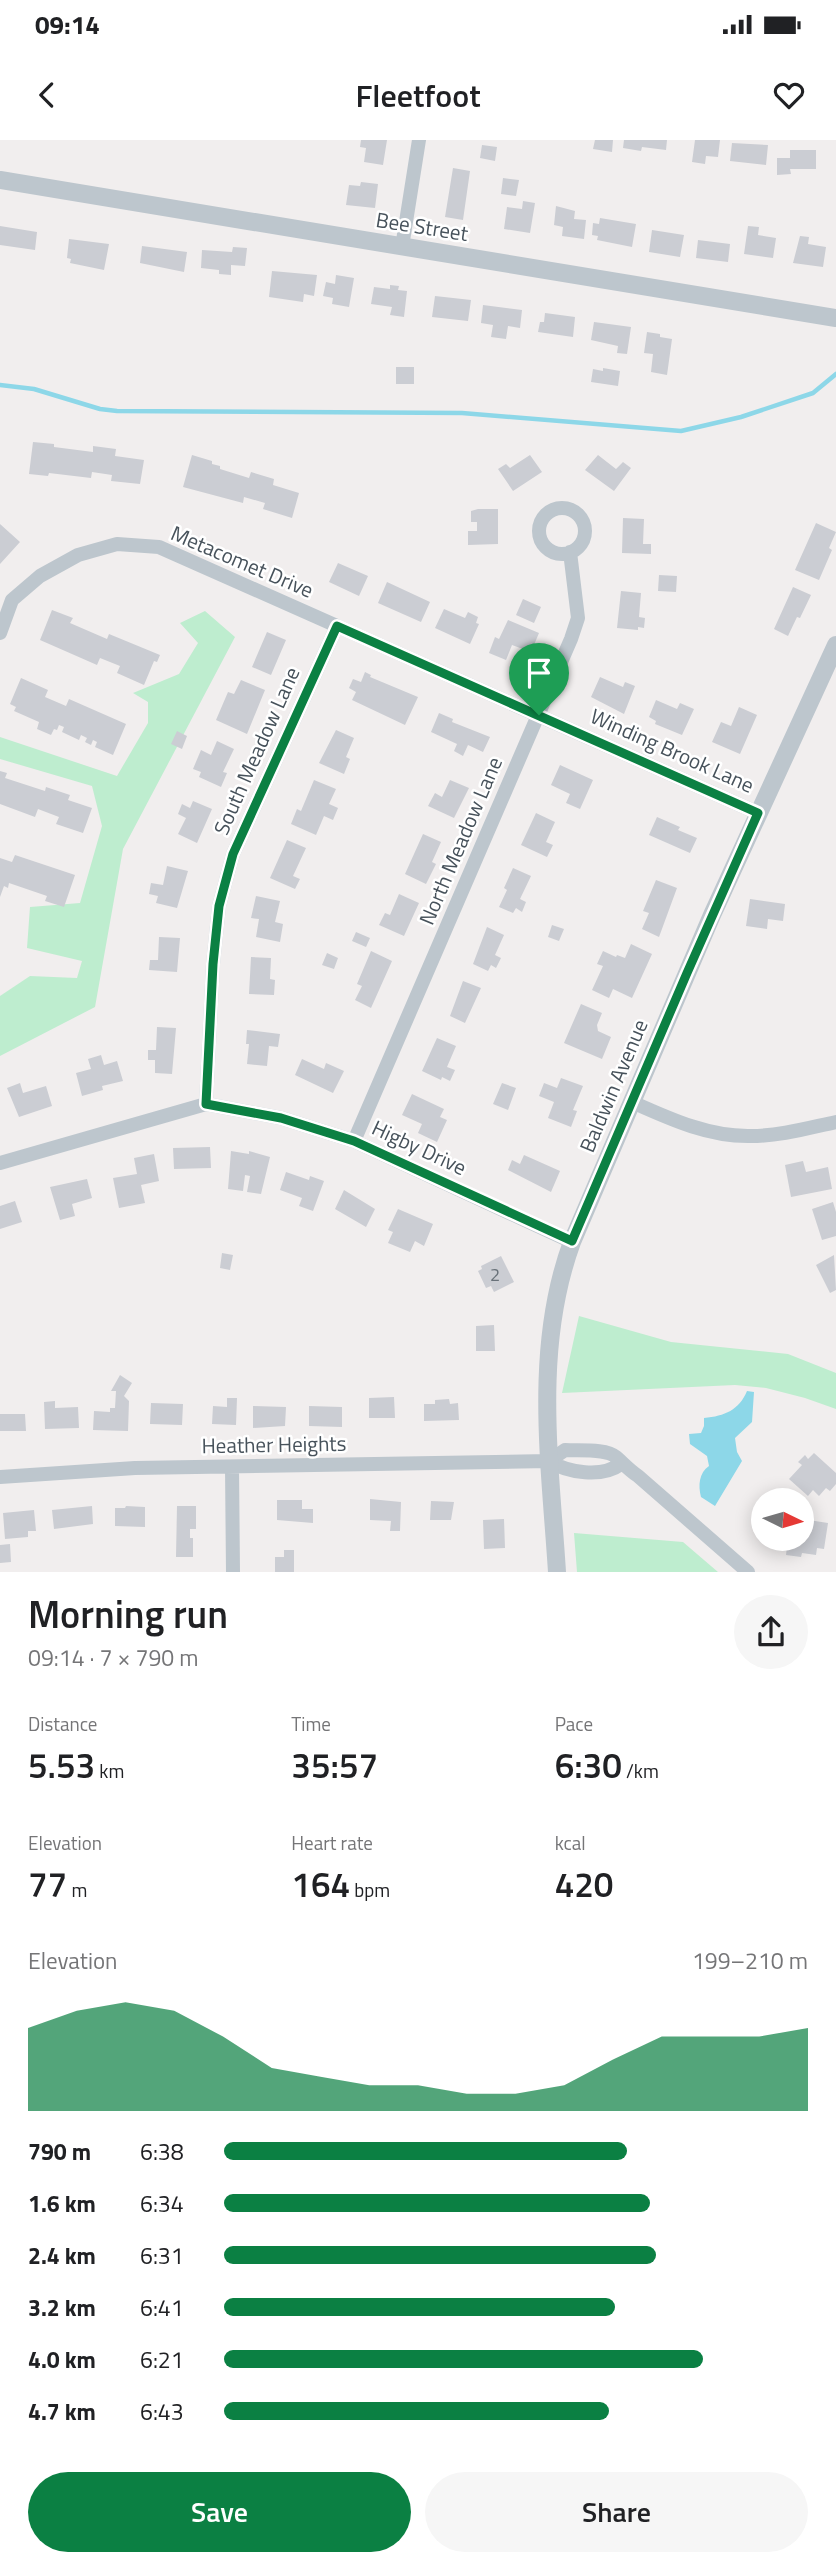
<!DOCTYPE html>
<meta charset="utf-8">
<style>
body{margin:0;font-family:"Titillium Web",sans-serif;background:#f6f6f6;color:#202124;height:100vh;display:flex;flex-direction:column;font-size:26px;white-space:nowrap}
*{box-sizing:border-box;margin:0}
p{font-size:23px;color:#757577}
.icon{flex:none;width:38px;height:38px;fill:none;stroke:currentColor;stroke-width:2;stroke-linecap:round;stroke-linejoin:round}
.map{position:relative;height:1432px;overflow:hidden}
.drawer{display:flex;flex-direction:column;background:#fff;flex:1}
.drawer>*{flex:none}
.needle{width:46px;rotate:95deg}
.controls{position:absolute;left:751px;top:1348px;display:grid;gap:14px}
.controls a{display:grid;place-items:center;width:63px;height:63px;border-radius:50%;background:#fff;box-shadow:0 4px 18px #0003;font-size:35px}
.pin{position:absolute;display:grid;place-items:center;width:60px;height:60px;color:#fff;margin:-72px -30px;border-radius:50% 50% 50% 0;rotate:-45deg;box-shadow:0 0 7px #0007}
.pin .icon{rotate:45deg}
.round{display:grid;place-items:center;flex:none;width:74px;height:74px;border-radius:37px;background:#f6f6f6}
.overview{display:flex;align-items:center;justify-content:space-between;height:119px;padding:0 28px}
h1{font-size:38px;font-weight:600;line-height:52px}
.stats{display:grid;grid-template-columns:repeat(3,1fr);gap:10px;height:119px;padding:7px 28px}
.stats div{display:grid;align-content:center}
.stats b{font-size:35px;font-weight:600}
.stats small{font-size:19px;font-weight:400}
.stats p{font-size:19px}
.chart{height:196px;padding:14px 28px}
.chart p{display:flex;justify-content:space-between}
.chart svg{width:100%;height:126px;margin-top:7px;fill:#0b8043;opacity:.7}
.action{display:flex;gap:14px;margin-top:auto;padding:14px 28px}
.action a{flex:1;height:80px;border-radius:42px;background:#0b8043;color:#fff;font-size:28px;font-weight:600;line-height:80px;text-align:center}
.action a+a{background:#f6f6f6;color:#202124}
ul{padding:0 28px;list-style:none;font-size:23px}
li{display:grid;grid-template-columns:112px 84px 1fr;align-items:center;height:52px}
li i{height:18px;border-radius:9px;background:#0b8043}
.status{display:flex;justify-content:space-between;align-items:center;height:49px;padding:0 35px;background:#fff;direction:ltr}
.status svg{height:19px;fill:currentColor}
header{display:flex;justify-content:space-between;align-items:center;height:91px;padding:0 28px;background:#fff;font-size:32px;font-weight:600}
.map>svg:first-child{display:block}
</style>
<div class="status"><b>09:14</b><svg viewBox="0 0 49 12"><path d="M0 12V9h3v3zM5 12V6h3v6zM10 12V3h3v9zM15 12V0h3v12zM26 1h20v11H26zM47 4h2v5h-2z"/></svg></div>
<header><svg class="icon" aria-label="back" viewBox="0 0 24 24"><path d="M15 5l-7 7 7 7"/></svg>Fleetfoot<svg class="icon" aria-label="heart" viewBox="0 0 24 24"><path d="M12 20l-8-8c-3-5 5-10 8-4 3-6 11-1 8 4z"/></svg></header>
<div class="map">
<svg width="836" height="1432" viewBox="0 0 836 1432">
<rect width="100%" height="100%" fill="#f1eeee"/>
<!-- green -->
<path fill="#beedcf" d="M205 471 235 497 123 709 95 867 0 916V856L30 836 77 838 82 821 27 808 30 767 80 763 102 686 92 646 0 619V597L117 636 148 583V562L133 553 179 534 198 503 180 483Z
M579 1176 671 1202 788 1214 836 1233V1269L805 1258 766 1248 735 1245 562 1253Z
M574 1393 683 1402 718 1432H577Z"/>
<!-- water -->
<path fill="#8dd7e8" d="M747 1251 754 1252 752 1282 735 1298 737 1312 742 1321 715 1366 701 1357C698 1345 699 1333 709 1326L707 1316 690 1304 689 1294 701 1293 704 1286V1278C725 1276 739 1270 747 1251Z"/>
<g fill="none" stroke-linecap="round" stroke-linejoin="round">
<!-- stream -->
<path stroke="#8dd7e8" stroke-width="4.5" d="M0 245 34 249 100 269 117 271 462 273 681 291 741 277 813 253 836 234"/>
</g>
<!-- building -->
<path fill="#cbcdd3" d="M361 0H387L383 25 364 22 366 8 360 7Z
M595 0H613L612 12 593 9Z
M624 0H667L666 10 642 7 641 11 623 8Z
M695 0H720L718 17 706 16 705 24 692 22Z
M732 3 768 5 766 25 730 21Z
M482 5 497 7 495 21 480 18Z
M790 10H816V29H790L791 34 777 35V18H790Z
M453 28 470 31 463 80 445 77Z
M503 38 519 40 516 56 501 54Z
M361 42 378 44 375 68 346 65 349 45 360 46Z
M523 61 535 63 530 93 504 89 507 67 522 69Z
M556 66 575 71 574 79 586 80 584 99 562 96 563 87 554 85Z
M600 78 636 84 632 107 597 100 598 96 592 95 593 83 599 84Z
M0 86 37 92 35 110 0 105Z
M748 86 759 87 758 95 776 98 773 118 744 114Z
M652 90 684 95 680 117 649 112Z
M800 96 809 97 808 104 826 107 823 127 793 123Z
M69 99 109 104 104 130 70 123 71 119 67 118Z
M698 100 730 104 728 122 696 118Z
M142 106 187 112 184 132 140 123Z
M233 107 247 108 245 126 231 125V135L219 134V130L201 128 202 110 232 112Z
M272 131 317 135 314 156 304 154 303 162 269 157Z
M336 135 354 138 349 167 332 164 333 158 323 156 326 142 335 144Z
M390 145 399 146 398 150 407 151 404 177 390 175 392 167 371 164 374 147 390 149Z
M435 156 471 160 468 181 432 177Z
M483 165 522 170 520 188 508 186 506 199 491 197 493 185 481 183Z
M545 173 575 177 573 197 538 192 540 182H544Z
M594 182 631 187 627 214 617 213 618 206 591 200Z
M647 192 660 194V197L672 199 667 235 651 232 653 214 644 213Z
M396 227H414V244H396Z
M603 228 620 231 618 246 591 242 593 229 603 231Z
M33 302 54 304V307L93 312V306L116 309 115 316 144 320 140 344 111 341 112 335 92 332 91 338 49 333 48 336 29 334Z
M192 315 212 321V324L220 326V329L249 338 251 332 274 339 273 345 299 353 292 378 263 369 265 363 244 357 243 363 183 347Z
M530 315 542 332 513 351 498 329 506 324 510 328Z
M598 315 616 329 623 322 631 328 614 351 585 330Z
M478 369H498V404L468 405V391H477V382H471V371Z
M623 378 644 379 643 404H651V414L622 413Z
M816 383 836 392 829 408 832 410 819 440 795 430Z
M0 384 20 402 0 424Z
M338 423 368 436 359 456 329 442Z
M659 435 677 436 676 452 658 451Z
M387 442 430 462 421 482 378 463Z
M793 447 811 455 800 478 797 477 788 496 774 489Z
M621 451 641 453 639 477 645 478 644 488 638 487V490L617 488Z
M523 459 541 467 534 483 516 475Z
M444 469 465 478 468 472 478 477 476 483 479 484 470 504 435 488Z
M52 470 73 478 70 483 107 499 109 494 160 515 157 522 154 521 144 545 117 533 120 526 100 518 97 525 40 500Z
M508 480 539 493 531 512 512 505 506 520 489 513 495 497 499 499Z
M267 492 286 500 271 535 252 527Z
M365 532 371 535 370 537 418 557 405 585 352 560 356 552 349 548 353 539 361 542Z
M600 537 623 547 625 542 635 546 624 574 591 557Z
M21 538 48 550 45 557 66 566 69 559 126 584 113 615 95 607 97 602 93 600 91 605 85 602 87 598 81 595 79 600 62 592 64 587 59 585 57 590 54 589 51 595 37 589 39 582 14 571 16 567 10 564Z
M241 540 265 550 247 594 216 580 228 552 234 554Z
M656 560 677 569 680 563 694 569 682 595 655 584 656 581 649 577Z
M739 567 757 575 740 614 712 602 721 582 731 586Z
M439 573 453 579 452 582 490 597 483 612 468 605 463 616 454 611 457 604 431 592Z
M336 590 354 598 346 617 350 619 344 634 319 623Z
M177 591 187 596 182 609 171 604Z
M217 601 234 609 223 632 227 633 221 647 199 637 201 632 193 629 201 610 211 615Z
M560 625 593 640 580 669 566 663 570 654 551 645Z
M0 631 7 633 5 638 45 651 46 647 70 655 68 660 92 668 83 693 56 684 59 677 38 669 35 677 0 664Z
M314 640 336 649 329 664 338 668 333 680 324 676 316 695 291 684 297 669 301 671Z
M450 640 469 648 454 678 428 666 435 653 442 657Z
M193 661 212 669 197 703 178 694 186 678 178 674 182 664 190 668Z
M536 673 555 682 546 702 553 705 547 717 521 705Z
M657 677 680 687 678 690 697 698 690 713 649 695Z
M423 694 441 702 432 722 436 724 426 744 405 734Z
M287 700 306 708 293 736 300 739 295 749 270 738Z
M15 715 75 735 64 767 45 761 47 756 9 743 8 748 4 746 0 757V718L12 722Z
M167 726 188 731 177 768 156 763 158 756 149 754 151 743 163 745Z
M513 728 531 736 520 759 526 762 522 772 516 768 513 773 499 767 507 750 504 748Z
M656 740 677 748 659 797 642 789 649 773 643 771Z
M399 754 419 763 404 796 379 785 385 773 390 775Z
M256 756 280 761 275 782 283 784 280 802 256 797 259 779 251 778Z
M750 759 785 764 783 781 768 779 767 789 746 786Z
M552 785 564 789 559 801 548 797Z
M487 787 504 795 495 815 501 818 496 828 491 825 488 831 473 824Z
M356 792 370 798 366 807 352 801Z
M159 797 180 798 177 832 149 830 150 820H158Z
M631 804 652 814 632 858 613 849 609 858 592 850 603 826 597 824 603 811 616 817 617 815 625 818Z
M371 811 392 821 371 868 355 860 362 846 357 844Z
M327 813 338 818 334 829 322 825Z
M251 817 271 818 270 839 275 840 274 855 249 854Z
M463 841 481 848 465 883 450 876Z
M581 864 602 873 597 885 598 891 611 897 602 919 564 903Z
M157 887 176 888 172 934 155 933V920H148V910H156Z
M247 890 280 894 278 907 269 906 267 926 247 924 249 904H246Z
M437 898 456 906 447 927 455 930 450 941 442 937 441 940 422 931Z
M101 915 104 925 117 921 123 941 102 946 103 950 82 956 76 933 91 929 88 919Z
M302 919 324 929 326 923 344 931 333 953 295 935Z
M561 938 583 946 573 970 577 971 571 987 548 978 554 962 539 956 544 943 557 948Z
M20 943 23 953 46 946 52 966 19 977 7 948Z
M502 943 516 948 508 970 493 964Z
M412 954 444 969 440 977 447 980 437 1002 418 993 422 984 402 975Z
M210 1007 211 1028 174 1029 173 1008Z
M231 1011 249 1014V1011L270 1017 261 1054 247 1052 250 1036 245 1035 243 1051 228 1049Z
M154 1014 159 1041 141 1045 145 1063 119 1068 113 1038 137 1034 134 1018Z
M524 1015 560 1031 551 1052 508 1030 512 1020 520 1024Z
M803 1021 806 1032 828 1027 832 1049 791 1057 785 1025Z
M286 1032 309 1040 310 1036 324 1041 313 1071 299 1066 302 1058 280 1050Z
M87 1039 92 1058 72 1064 75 1076 60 1080 50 1047Z
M344 1050 375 1069 366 1087 335 1069Z
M15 1061 22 1082 0 1089V1066Z
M833 1062 836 1072V1096L822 1100 812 1069Z
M398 1069 433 1084 424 1106 415 1101 410 1112 388 1103 393 1092 388 1090Z
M222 1113 233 1115 230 1130 220 1128Z
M834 1115 836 1150 830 1153 816 1125Z
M501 1116 514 1142 494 1152 491 1146 486 1148 478 1131 482 1129 481 1126Z
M494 1185 495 1211H476V1186Z
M120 1235 132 1243 124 1256 129 1261 128 1291 93 1290 94 1271 110 1272V1268H115L116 1251H111Z
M394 1257 395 1278H369V1258Z
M227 1258H237L236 1285 212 1284 213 1266 227 1267Z
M449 1259 450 1264 458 1263 459 1280 424 1281V1264H435V1260Z
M55 1261V1268L78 1267 79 1288 45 1289 44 1262Z
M151 1263 183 1264 182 1285 150 1284Z
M253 1266 286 1267 285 1286 253 1288Z
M309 1266 342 1267V1287L309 1286Z
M0 1274H25L26 1291H0Z
M814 1313 836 1333V1344L830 1351 826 1348 819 1356 813 1350 808 1356 789 1339 802 1325 798 1322 805 1315 808 1319Z
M370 1359 401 1362 400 1391H390L391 1381 370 1380Z
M277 1360H302V1369H313V1383L277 1380Z
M431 1361 454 1362 451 1380H430Z
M92 1366 93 1384 54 1389 52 1370Z
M126 1366 145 1367V1387L115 1386V1368H125Z
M177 1366H196V1389H190V1398H193V1417H176Z
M34 1370 36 1391H28V1397L5 1399 3 1373Z
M504 1379 505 1408 484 1409 483 1380Z
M802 1379 828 1383 824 1409 817 1408 816 1415 802 1413 801 1417 786 1415 788 1398H802Z
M10 1404 11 1422 0 1423V1405Z
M284 1410H294V1432H275V1417H284Z"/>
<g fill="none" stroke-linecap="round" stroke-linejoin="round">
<!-- minor -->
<path stroke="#bdc6cd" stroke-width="14" d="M402 107 419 0
M539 391a23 23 0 1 1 46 0a23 23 0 1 1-46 0Z
M0 493 12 460 40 436 78 415 117 404 159 407 758 673
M632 962C670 979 709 997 751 996 780 996 808 988 836 982
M206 964 213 824 219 766 233 714 337 486
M354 1001 571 499 578 478 570 412
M0 1023 206 964 281 978 354 1001 572 1102
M549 1321 565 1310C579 1311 606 1308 616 1317 624 1324 629 1330 638 1336L748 1432
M549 1321C568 1333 602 1338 621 1324
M232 1327 233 1432
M0 1337 135 1328 549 1321"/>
<!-- tertiary -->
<path stroke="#bdc6cd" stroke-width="18" d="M0 40 836 178
M557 1432C550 1322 533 1208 572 1102L712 775 836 505"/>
</g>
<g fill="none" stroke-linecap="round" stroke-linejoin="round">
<!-- route casing -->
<g stroke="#fff" stroke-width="14">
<path id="route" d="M337 486 758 673 687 833 572 1101 354 1001 281 978 206 964 213 824 219 766 233 714Z"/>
</g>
<!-- route -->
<use href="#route" stroke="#0b8043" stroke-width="9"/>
</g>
<g text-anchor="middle" stroke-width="5" stroke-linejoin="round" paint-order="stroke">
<!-- number labels -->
<g font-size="18" fill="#687179">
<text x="495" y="1141">2</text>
</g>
<!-- street labels -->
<g font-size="21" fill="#47525b" stroke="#fff">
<text transform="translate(422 87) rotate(9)" y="7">Bee Street</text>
<text transform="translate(242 422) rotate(23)" y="7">Metacomet Drive</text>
<text transform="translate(257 611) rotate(-66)" y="7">South Meadow Lane</text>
<text transform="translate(672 611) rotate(24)" y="7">Winding Brook Lane</text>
<text transform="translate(461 701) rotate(-67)" y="7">North Meadow Lane</text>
<text transform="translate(614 946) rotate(-67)" y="7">Baldwin Avenue</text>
<text transform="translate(419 1008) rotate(25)" y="7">Higby Drive</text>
<text transform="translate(274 1305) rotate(-1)" y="7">Heather Heights</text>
</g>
</g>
</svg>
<div class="controls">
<a><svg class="needle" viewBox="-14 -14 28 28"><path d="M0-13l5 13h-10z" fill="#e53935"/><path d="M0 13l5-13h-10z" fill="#757577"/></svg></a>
</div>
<div class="pin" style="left:539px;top:575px;background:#1e9e55"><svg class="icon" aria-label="arrive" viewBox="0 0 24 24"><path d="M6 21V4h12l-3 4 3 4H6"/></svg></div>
</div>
<section class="drawer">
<div class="overview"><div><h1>Morning run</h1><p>09:14 · 7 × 790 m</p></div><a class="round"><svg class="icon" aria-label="share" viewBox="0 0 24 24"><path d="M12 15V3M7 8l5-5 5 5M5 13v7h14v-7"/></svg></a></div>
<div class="stats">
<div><p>Distance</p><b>5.53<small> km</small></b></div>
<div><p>Time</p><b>35:57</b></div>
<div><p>Pace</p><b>6:30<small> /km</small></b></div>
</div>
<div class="stats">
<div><p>Elevation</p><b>77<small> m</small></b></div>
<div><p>Heart rate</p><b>164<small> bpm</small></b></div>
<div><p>kcal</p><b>420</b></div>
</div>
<div class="chart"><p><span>Elevation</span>199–210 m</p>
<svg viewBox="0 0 160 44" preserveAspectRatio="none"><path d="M0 44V15L10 9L20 6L30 9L40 18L50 29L60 32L70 35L80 35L90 38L100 38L110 35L120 26L130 18L140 18L150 18L160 15V44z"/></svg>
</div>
<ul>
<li><b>790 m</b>6:38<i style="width:69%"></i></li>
<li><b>1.6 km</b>6:34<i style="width:73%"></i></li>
<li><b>2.4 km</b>6:31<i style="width:74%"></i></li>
<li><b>3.2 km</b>6:41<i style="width:67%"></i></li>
<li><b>4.0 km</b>6:21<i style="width:82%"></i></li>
<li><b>4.7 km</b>6:43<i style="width:66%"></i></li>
</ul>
<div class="action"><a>Save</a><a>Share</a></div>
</section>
